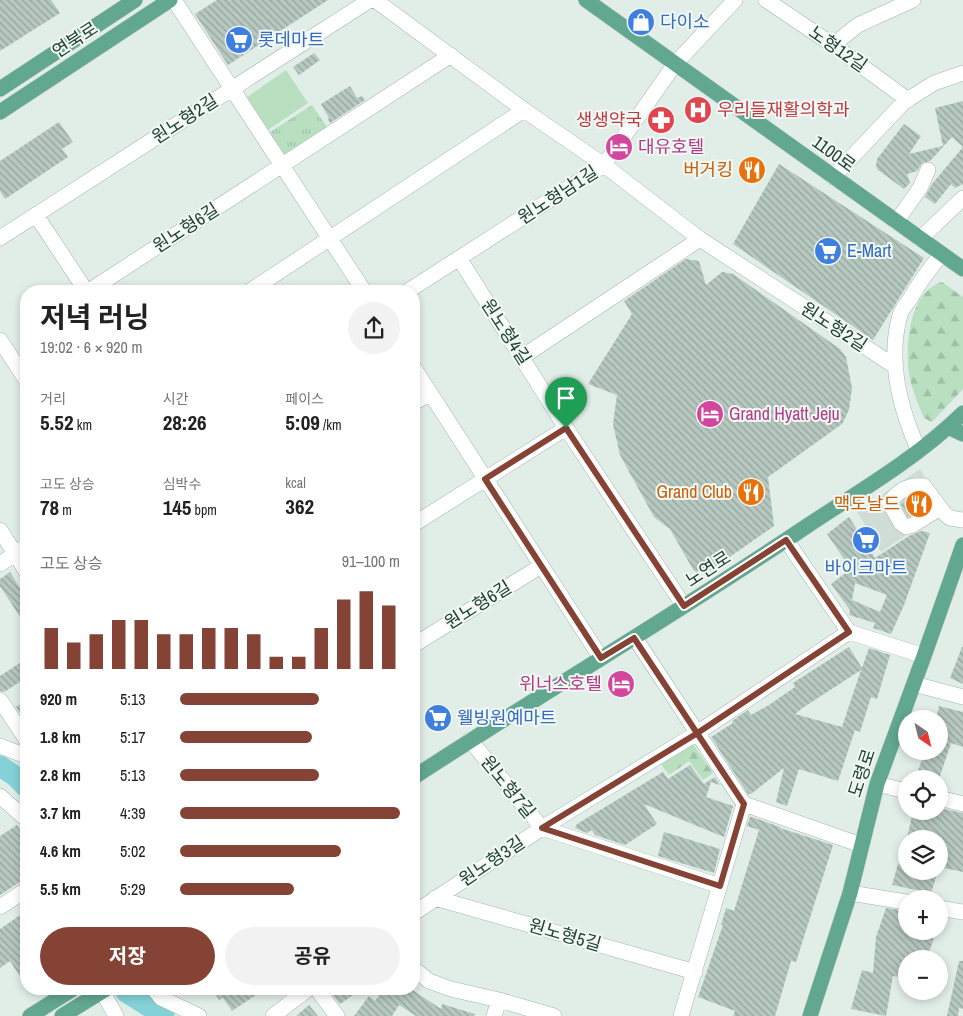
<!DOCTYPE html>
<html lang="ko">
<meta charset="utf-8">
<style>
body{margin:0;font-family:"Archivo Narrow","Noto Sans KR",sans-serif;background:#f2f2f2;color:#222;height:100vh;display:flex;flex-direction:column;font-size:19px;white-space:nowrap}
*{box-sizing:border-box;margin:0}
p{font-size:16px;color:#767676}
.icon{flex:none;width:28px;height:28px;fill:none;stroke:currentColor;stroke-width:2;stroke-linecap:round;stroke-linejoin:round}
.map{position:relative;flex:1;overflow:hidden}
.side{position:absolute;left:20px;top:285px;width:400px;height:710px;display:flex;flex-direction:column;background:#fff;border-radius:20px;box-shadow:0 2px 8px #0003}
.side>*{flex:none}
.needle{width:32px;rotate:145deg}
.controls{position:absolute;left:898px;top:710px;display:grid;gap:10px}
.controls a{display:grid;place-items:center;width:50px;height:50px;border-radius:50%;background:#fff;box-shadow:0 2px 8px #0003;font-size:25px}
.pin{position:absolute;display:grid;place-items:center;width:42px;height:42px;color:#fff;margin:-51px -21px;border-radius:50% 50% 50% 0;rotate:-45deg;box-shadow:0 0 5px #0007}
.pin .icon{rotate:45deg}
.round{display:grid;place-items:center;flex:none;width:52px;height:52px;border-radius:26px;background:#f2f2f2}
.overview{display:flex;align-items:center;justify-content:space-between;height:85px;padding:0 20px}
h1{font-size:28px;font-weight:700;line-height:38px}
.stats{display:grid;grid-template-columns:repeat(3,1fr);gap:8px;height:85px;padding:5px 20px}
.stats div{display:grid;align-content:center}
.stats b{font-size:21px;font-weight:700}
.stats small{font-size:14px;font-weight:400}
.stats p{font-size:14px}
.chart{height:140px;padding:10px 20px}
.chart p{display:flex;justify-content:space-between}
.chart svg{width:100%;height:90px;margin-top:5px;stroke:#854336;stroke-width:6}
.primary-button{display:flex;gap:10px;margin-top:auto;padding:10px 20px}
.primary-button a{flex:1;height:58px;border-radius:30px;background:#854336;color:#fff;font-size:20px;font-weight:700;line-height:58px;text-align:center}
.primary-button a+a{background:#f2f2f2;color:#222}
ul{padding:0 20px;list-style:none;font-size:16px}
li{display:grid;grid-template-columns:80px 60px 1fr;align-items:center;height:38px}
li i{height:12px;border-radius:6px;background:#854336}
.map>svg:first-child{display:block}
</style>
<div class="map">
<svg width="963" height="1016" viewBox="0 0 963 1016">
<defs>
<pattern id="grass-tufts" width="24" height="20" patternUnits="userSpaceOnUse" patternTransform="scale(1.25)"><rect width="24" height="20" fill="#b8e0c0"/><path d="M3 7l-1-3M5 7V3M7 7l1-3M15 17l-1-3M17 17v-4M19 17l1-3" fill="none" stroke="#9ec1a6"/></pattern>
<pattern id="forest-firs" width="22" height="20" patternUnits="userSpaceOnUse" patternTransform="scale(1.25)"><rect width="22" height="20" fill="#b8e0c0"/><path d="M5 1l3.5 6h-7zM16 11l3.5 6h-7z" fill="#9ec1a6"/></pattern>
<pattern id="building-back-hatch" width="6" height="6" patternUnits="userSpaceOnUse" patternTransform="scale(1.25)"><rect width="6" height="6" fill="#b6c8c0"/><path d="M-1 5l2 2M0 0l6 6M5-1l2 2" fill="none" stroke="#94a49d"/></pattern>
</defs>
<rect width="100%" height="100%" fill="#e1ede7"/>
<!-- built -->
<path fill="#cfddd6" d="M920 469 945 509 881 552 857 512Z"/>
<!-- grass -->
<path fill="url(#grass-tufts)" d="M312 105 329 130 284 160 267 134Z"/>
<!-- forest -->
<path fill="url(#forest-firs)" d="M942 282 963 297V389L932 422 924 418C918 404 912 389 909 374 905 345 909 292 942 282Z
M693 744 713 773 703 780 689 761 669 775 661 764Z"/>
<!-- garden -->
<path fill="#b8e0c0" d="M286 70 308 103 265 132 243 100Z"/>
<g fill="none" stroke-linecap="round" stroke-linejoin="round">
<!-- river -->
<path stroke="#84d1d8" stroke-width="21" d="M0 766 15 776 26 787
M124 989 126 992 164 1016"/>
</g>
<!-- building -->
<path fill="url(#building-back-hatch)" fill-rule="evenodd" d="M0 0H51L60 13 0 51Z
M217 0H328L228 65 195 14Z
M314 53 320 60 299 75 293 67Z
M350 86 357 98 362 96 365 100 330 123 328 120 329 118 321 104Z
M963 101V184L955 188 951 184 935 204 925 197 932 184 963 147 952 137 930 161 922 163 917 171 907 174 910 183 904 189 878 170 876 166 877 159 904 124 921 136 909 154 943 146 935 108Z
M59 122 73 142 62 149 68 157 5 199 0 191V161Z
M779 164 924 258 873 340 733 244Z
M686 259 699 261 706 285 722 272 733 274 840 349 846 357 852 388 849 410 842 424 768 477 774 526 714 568 702 573 694 571 670 529 654 517 620 455 613 424 617 395 588 384 632 314 624 301Z
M915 495H919L927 505 908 517 901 504Z
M849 517 875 558 909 536 921 531 930 533 904 605 891 634 873 628 875 623 849 615 850 610 831 584 851 569 827 534ZM855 583 887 595 880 612 852 600Z
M10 572 26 598V626L0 586V579Z
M849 647 862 668 869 648 890 655 877 699 871 697 860 732 855 730 838 781 799 769 787 806 776 802 784 768 751 794H748L711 737 733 723 732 721 748 710 751 715 769 705 795 687 793 683ZM861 670 842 727 795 714 804 707Z
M962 647H963V684L950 678Z
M26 659V678L4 692 0 691V676Z
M26 700V722L16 707Z
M939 706 963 712V747L951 743 939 779H915L925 751H939V719H936Z
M690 765 704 784 715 777 720 785 711 782 706 797 733 806 724 837 644 804 657 824 625 845 595 835 592 830 587 833 575 828 577 824 663 772 668 779Z
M939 808 963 813V872L939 867V839H907L913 811H939Z
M750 817H752L780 827V828L833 845 796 962 791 961 775 1016H733L735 1011 698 997 723 925H721L726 908 734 911 759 830 747 826Z
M17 825 26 839V878L0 895V836Z
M664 832 720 849 714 873 658 856Z
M898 864 906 866V871H938L931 893 892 885Z
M886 908 906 911V931H936L927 959H906V978L893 976 886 1016 851 1009 862 970 873 973 876 937Z
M26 911V986L10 961 0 968V929Z
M959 961H963V1009L959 1008 958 1016H947Z
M212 989H265L232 1011 223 998 219 1000Z
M328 989H362L340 1004Z
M384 989H411L441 1009 442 1004 475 1014 474 1016H416L399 1005 392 1016H354L369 996 375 1001Z
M309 1005 318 1016H296Z"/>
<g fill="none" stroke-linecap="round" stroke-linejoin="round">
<!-- minor casing -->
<g stroke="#a3b6ae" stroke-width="16">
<path id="minor" d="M174 0 364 291
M375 0 524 110 604 165 700 239 896 367
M766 0 833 45 908 100
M833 45 858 25 913 0
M833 177 904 102 934 83 963 73
M36 215 86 291
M896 222 920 188 928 170
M0 238 370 0
M920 239 963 198
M459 258 566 428 684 606
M89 291 451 55
M250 291 524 110
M408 291 604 165 675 64 735 0
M0 340 26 380
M522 357 700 239
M414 368 601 658
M414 403 430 393
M919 451C900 409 887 361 900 315 902 309 906 304 910 299 919 283 929 269 941 255
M940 508 913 525 906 527 901 523 889 502C900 490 909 484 924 486L944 513 950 518 963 520
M414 524 566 428
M0 530 26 571
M786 540 849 632
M0 564 26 546
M635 638 744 804 861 845
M414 645 541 566
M914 684 963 697
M0 700 26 739
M470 740 542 828 720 886
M0 746 26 756
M877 784 906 791
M0 796 26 819
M939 798 963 804
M850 893 906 902
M435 898 695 972
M0 907 26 890
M939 908 963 912
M414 913 542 828 697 733 849 632 924 656
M414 969 429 981 451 989 499 1000 554 1016
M154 989 161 998 199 1016
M317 989 337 1016
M102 991 116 1016
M273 1016 308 989
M494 1016 499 1000
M681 1016 744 804"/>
</g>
<!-- major casing -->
<g stroke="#c1cac6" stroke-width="16">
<path id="major" d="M586 0 963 269
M0 89 135 0
M0 112 170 0
M948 427 963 434
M414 777C544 692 678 613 807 526 860 491 917 458 963 413
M30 1016 73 989
M62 1016 106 989
M810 1016 850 893 877 784 924 656 963 545"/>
</g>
<!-- minor -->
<use href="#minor" stroke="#fff" stroke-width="15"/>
<!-- major -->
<use href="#major" stroke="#62a790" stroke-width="15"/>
</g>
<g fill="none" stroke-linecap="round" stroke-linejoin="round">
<!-- route casing -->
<g stroke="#fff" stroke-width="10">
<path id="route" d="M566 428 485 479 601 658 634 638 744 804 720 886 542 828 696 734 849 632 786 540 684 606 566 428"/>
</g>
<!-- route -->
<use href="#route" stroke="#854336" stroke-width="6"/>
</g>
<!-- icons -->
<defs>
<g id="shop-disc" transform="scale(1.4375)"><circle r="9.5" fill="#3f7fe0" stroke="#f2f9f5"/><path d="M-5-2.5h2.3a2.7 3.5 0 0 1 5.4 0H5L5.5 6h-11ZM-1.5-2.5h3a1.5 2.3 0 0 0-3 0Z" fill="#fff"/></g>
<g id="supermarket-disc" transform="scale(1.4375)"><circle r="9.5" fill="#3f7fe0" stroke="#f2f9f5"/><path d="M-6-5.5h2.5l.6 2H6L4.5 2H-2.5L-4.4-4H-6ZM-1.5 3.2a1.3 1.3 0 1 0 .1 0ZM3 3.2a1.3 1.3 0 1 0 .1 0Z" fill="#fff"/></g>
<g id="hospital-disc" transform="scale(1.4375)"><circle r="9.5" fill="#e0444e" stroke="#f2f9f5"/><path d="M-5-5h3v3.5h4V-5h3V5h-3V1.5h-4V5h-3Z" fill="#fff"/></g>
<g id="pharmacy-disc" transform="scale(1.4375)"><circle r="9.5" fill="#e0444e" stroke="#f2f9f5"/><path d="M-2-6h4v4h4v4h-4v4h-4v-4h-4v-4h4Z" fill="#fff"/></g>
<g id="hotel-disc" transform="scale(1.4375)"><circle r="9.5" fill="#d1479c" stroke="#f2f9f5"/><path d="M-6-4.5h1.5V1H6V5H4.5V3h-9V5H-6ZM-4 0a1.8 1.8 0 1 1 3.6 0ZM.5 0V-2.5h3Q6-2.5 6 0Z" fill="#fff"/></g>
<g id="restaurant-disc" transform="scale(1.4375)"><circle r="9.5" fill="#e8710a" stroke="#f2f9f5"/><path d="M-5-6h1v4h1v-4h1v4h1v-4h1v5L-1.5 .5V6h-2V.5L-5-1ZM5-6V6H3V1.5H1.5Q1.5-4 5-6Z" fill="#fff"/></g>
</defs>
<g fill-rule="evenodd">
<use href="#shop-disc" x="641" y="22"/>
<use href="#supermarket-disc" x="239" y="40"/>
<use href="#hospital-disc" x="698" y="110"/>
<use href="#pharmacy-disc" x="661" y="120"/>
<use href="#hotel-disc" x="619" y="147"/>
<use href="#restaurant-disc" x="752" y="170"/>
<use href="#supermarket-disc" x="828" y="251"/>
<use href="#hotel-disc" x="710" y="414"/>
<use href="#restaurant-disc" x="751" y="492"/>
<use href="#restaurant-disc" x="919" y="504"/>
<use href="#supermarket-disc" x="866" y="540"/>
<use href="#hotel-disc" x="621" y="684"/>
<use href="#supermarket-disc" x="438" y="718"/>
</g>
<g text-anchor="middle" stroke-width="4" stroke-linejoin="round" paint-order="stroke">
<!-- shop labels -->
<g font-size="18" fill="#366cbe" stroke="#f2f9f5" text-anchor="start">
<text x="660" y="28">다이소</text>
<text x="258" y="46">롯데마트</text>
<text x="847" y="257">E-Mart</text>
<text x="866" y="574" text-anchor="middle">바이크마트</text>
<text x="457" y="724">웰빙원예마트</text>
</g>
<!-- street labels -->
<g font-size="18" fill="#204035" stroke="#f2f9f5">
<text transform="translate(75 40) rotate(-33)" y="6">연북로</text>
<text transform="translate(838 49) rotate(35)" y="6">노형12길</text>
<text transform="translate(185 119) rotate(-33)" y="6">원노형2길</text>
<text transform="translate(834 154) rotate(36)" y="6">1100로</text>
<text transform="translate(558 195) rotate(-33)" y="6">원노형남1길</text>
<text transform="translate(186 228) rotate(-33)" y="6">원노형6길</text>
<text transform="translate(834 327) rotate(33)" y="6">원노형2길</text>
<text transform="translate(506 332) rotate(57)" y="6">원노형4길</text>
<text transform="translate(708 569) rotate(-33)" y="6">노연로</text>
<text transform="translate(478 605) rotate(-32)" y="6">원노형6길</text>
<text transform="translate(862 773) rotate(-72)" y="6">도령로</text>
<text transform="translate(508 787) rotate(51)" y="6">원노형7길</text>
<text transform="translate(492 861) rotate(-34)" y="6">원노형3길</text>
<text transform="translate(565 935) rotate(16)" y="6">원노형5길</text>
</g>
<!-- health labels -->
<g font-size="18" fill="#be3a42" stroke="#f2f9f5" text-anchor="start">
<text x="717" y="116">우리들재활의학과</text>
<text x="642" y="126" text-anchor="end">생생약국</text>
</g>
<!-- hotel labels -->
<g font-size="18" fill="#b23c85" stroke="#f2f9f5" text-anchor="start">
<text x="638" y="153">대유호텔</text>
<text x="729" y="420">Grand Hyatt Jeju</text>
<text x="602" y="690" text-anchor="end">위너스호텔</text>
</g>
<!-- food labels -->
<g font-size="18" fill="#c56008" stroke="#f2f9f5" text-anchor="end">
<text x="733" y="176">버거킹</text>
<text x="732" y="498">Grand Club</text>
<text x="900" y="510">맥도날드</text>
</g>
</g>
</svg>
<div class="controls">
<a><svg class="needle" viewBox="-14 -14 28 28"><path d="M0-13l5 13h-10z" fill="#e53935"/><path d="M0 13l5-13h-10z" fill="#767676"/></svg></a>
<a><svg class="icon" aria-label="locate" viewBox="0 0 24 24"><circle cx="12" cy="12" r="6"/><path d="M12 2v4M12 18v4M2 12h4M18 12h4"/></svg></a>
<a><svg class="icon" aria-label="layers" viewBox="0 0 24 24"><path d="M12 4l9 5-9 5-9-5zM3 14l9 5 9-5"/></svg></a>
<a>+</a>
<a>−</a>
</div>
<div class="pin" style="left:566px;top:428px;background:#1e9e55"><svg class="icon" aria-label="arrive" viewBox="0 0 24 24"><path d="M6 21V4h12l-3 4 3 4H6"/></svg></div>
<section class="side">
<div class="overview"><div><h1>저녁 러닝</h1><p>19:02 · 6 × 920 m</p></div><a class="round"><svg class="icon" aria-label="share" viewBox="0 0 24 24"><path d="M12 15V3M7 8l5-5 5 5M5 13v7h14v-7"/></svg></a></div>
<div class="stats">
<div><p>거리</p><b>5.52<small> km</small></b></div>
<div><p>시간</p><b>28:26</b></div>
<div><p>페이스</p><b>5:09<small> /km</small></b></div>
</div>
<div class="stats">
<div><p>고도 상승</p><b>78<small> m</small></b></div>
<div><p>심박수</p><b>145<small> bpm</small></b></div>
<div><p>kcal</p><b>362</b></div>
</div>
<div class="chart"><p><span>고도 상승</span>91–100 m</p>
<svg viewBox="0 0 160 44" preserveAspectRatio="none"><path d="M5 44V24M15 44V31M25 44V27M35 44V20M45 44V20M55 44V27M65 44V27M75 44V24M85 44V24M95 44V27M105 44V38M115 44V38M125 44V24M135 44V10M145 44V6M155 44V13"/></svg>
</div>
<ul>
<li><b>920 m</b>5:13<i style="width:63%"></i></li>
<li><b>1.8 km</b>5:17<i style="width:60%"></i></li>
<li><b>2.8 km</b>5:13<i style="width:63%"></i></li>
<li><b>3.7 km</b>4:39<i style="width:100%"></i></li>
<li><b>4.6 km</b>5:02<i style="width:73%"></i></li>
<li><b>5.5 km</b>5:29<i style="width:52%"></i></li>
</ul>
<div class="primary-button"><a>저장</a><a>공유</a></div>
</section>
</div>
